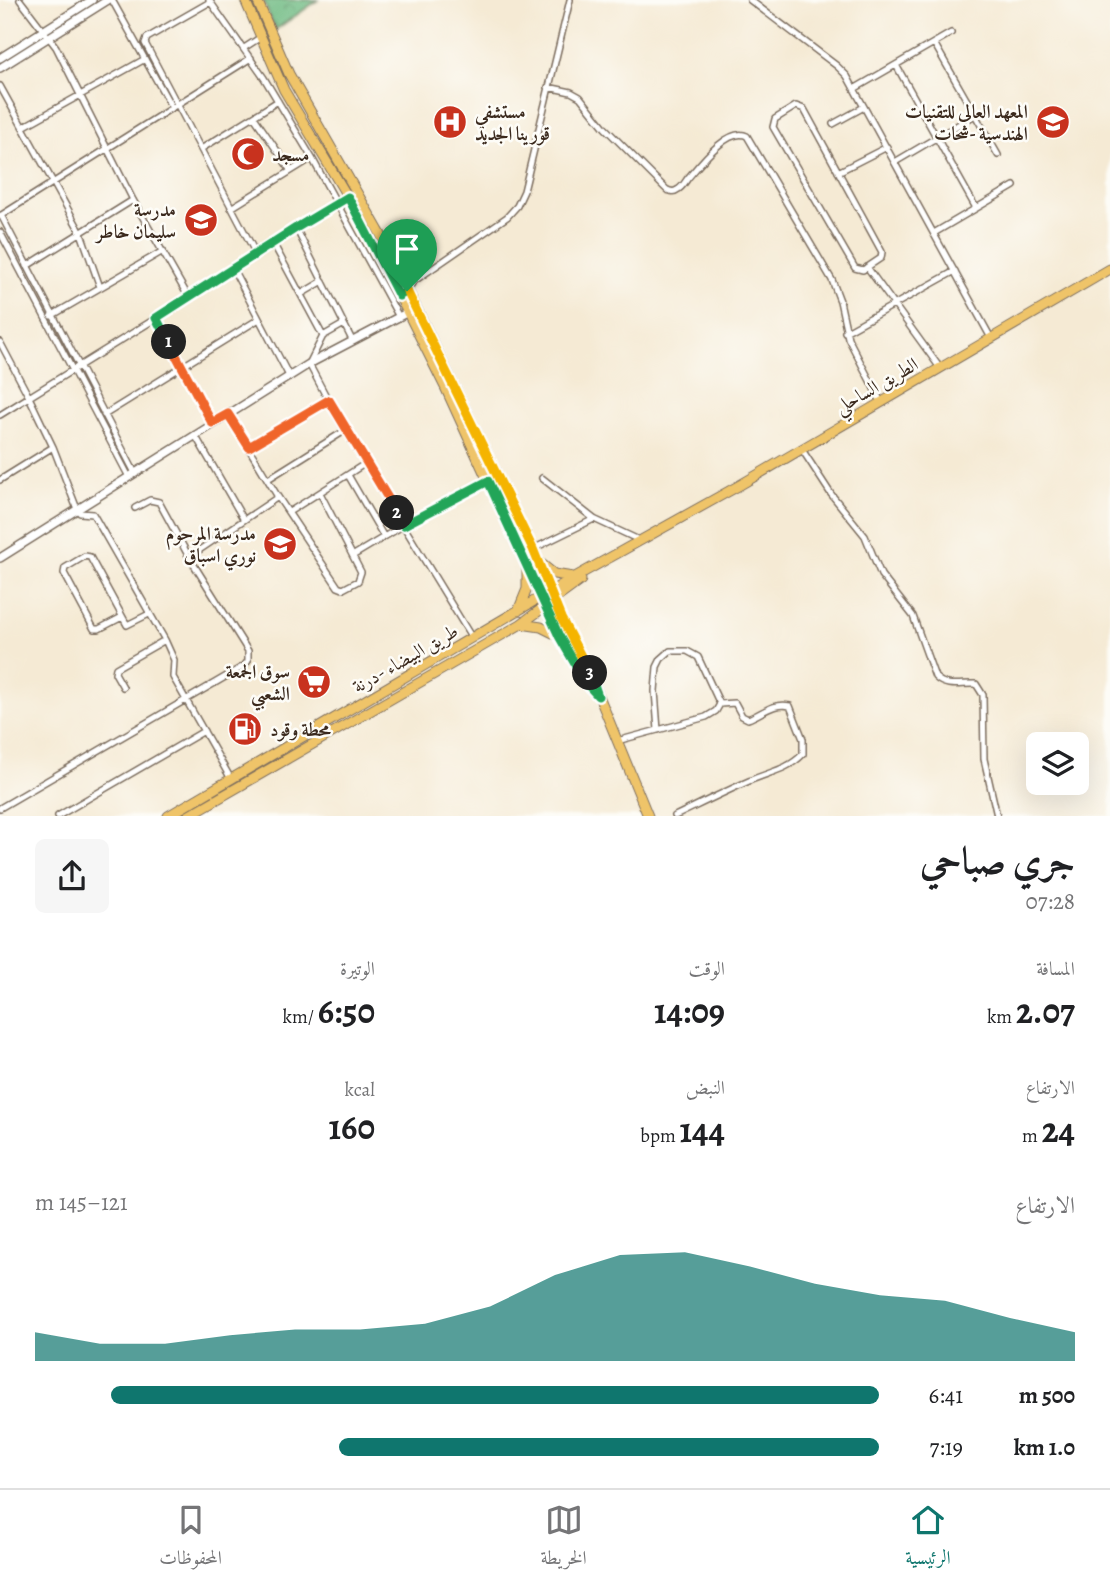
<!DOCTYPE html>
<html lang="ar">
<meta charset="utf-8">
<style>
body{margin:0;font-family:Alegreya,Amiri,serif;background:#f6f6f6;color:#202124;direction:rtl;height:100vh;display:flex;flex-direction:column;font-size:26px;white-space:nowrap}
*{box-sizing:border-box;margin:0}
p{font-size:23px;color:#757577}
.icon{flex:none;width:38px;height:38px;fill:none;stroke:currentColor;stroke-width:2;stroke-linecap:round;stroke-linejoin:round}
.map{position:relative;height:816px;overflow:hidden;direction:ltr}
.sheet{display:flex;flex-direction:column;background:#fff;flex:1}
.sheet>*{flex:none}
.tools{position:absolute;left:1026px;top:732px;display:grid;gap:14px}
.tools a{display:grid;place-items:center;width:63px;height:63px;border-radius:10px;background:#fff;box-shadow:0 7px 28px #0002;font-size:35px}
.pin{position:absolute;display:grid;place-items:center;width:60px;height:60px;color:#fff;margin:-72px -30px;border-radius:50% 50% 50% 0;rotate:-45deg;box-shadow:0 0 7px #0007}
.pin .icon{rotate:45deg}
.km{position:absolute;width:35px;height:35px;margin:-18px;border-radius:50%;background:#222;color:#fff;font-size:19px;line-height:35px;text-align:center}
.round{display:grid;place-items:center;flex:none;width:74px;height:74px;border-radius:10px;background:#f6f6f6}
.head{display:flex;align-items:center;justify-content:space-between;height:119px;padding:0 35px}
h1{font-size:38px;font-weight:700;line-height:52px}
.metrics{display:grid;grid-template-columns:repeat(3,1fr);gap:10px;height:119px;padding:7px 35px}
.metrics div{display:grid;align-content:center}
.metrics b{font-size:35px;font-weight:700}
.metrics small{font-size:19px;font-weight:400}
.metrics p{font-size:19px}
.chart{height:196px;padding:14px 35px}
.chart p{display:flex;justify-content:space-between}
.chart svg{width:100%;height:126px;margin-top:7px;fill:#0f766e;opacity:.7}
ul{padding:0 35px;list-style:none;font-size:23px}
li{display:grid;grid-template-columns:112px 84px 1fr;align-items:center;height:52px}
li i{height:18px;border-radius:9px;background:#0f766e}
.dock{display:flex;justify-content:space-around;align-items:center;height:98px;border-top:2px solid #e0e0e0;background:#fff;font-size:19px;color:#757577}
.dock a{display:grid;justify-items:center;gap:4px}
.dock .current{color:#0f766e}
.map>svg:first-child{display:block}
</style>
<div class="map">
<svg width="1110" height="816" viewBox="0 0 1110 816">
<defs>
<pattern id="forest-crowns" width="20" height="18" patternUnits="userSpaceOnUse" patternTransform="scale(1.75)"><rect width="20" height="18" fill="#6fbb83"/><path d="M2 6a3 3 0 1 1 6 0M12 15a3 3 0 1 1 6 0" fill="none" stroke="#5c986b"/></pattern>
</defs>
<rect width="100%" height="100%" fill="#fdfcf7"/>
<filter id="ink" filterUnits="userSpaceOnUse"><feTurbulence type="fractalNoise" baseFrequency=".0143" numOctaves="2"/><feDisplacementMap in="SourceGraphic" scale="14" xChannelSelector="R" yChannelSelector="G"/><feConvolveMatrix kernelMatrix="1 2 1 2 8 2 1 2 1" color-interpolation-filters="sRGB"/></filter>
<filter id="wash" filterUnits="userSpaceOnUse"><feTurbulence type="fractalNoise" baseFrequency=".00686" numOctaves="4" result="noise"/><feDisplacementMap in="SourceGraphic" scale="28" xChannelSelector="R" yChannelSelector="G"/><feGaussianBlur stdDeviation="1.57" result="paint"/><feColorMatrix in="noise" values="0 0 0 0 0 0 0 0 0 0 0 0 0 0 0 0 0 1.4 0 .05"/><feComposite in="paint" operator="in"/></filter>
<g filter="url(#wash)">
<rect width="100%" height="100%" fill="#f5ead4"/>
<!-- forest -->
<path fill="url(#forest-crowns)" stroke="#557250" stroke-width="2" d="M263 0H318L275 30Z"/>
</g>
<g filter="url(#ink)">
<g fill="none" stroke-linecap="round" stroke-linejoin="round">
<!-- minor casing -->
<g stroke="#7c6d5e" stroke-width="8">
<path id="minor" d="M20 0 56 47 133 200 189 298
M112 0 172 108
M209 0 264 78 312 158 399 317
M750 0 837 66 847 76 991 338
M210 2 147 38 145 43 256 254
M934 43 998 155
M244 48 261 37
M896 65 976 208
M0 86 81 233 100 287
M548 87 571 92 580 97 605 128 667 190C671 191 673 193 677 190 682 188 685 182 688 178 700 164 728 127 747 136L832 280 840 301 848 338 881 402
M854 89 951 33
M796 106 804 109 882 252 881 258 863 270 855 268 773 127 775 119Z
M254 117 291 171
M833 124 864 107
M23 127 145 59
M201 149 278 101
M895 162 975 115
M838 172 887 147
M231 208 312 158
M1 215 135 473
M0 216 251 58
M296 228 352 340
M0 232 129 477
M934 233 1014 186
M273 243 323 336
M27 266 133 200
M867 267 940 368
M233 269 289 376
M408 290 413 282 507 217 517 206 524 191 570 0
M301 294 323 281
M51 316 163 251
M157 318 212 423
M344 324 323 336 309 364 337 417 472 638
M845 332 955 271
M0 342 29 397 189 298 296 228 348 197
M228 414 278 497 338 587 343 589 358 581 361 572 320 493
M0 415 29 397 53 447 77 509 80 513 93 514 165 640 174 660 173 677 231 779
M104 415 259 319
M195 435 244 520
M249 448 329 400
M801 448 831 494 865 536 881 575 913 616 935 677C947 689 961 683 976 684L983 695 984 759 997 816
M348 475 384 537
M268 479 346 430
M0 480 53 447
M289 512 366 463
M594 519 639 540
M533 549 594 519 542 478
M354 555 404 525 488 481
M189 557 278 497
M122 617 99 629H94L64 573 65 568 85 556 90 557 127 625 149 614
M123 687 115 673 116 668 165 640
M658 730 655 691 657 667 661 659 670 651H687L698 657 720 704
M617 741 706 717 716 711 720 704 735 703 742 716 748 719C762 714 773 702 790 706L803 739V754C788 770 769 772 749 781 724 792 700 804 675 816
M0 808 244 666 248 661V651L189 557 159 502 150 500 135 508
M58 816 204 731"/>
</g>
<!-- tertiary casing -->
<g stroke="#7c6d5e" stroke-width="10">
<path id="tertiary" d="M0 58 92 0
M0 68 108 0
M0 558 309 364 410 311"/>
</g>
<!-- primary casing -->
<g stroke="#7c6d5e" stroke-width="11">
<path id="primary" d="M245 0 284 90 362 221 445 387 559 636 586 683 594 692
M257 0 289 74 380 233 533 549 561 618 590 674 648 816"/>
</g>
<!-- trunk casing -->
<g stroke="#7c6d5e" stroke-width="11">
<path id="trunk" d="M538 561 554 574 573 577
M518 611 527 589V566
M521 624 541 627 559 636
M168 816 575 577 740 485 1110 269
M188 816 521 624 581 580"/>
</g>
<!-- minor -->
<use href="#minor" stroke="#fff" stroke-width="5"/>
<!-- tertiary -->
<use href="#tertiary" stroke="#fff" stroke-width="7"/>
<!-- primary -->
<use href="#primary" stroke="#efc469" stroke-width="9"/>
<!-- trunk -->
<use href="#trunk" stroke="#efc469" stroke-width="9"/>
</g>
</g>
<g fill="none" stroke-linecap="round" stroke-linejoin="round" filter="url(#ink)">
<!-- split-1 casing -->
<g stroke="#fff" stroke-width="14">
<path id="split-1" d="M169 342 156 318 296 228 348 197 399 296 407 291"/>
</g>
<!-- split-2 casing -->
<g stroke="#fff" stroke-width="14">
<path id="split-2" d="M169 342 212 423 228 414 249 447 329 400 397 513"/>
</g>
<!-- split-3 casing -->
<g stroke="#fff" stroke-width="14">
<path id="split-3" d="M397 513 404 525 488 481 559 636 586 683 598 696 590 673"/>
</g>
<!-- split-4 casing -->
<g stroke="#fff" stroke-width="14">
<path id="split-4" d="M407 291 533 549 561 618 590 673"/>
</g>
<!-- split-1 -->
<use href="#split-1" stroke="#22a559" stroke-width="9"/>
<!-- split-2 -->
<use href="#split-2" stroke="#f0652b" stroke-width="9"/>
<!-- split-3 -->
<use href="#split-3" stroke="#22a559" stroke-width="9"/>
<!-- split-4 -->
<use href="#split-4" stroke="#f5b400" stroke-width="9"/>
</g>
<!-- icons -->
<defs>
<g id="hospital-disc" transform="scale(1.75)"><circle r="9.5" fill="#c8321e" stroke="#fdfcf7"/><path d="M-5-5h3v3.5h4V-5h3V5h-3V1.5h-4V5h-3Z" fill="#fff"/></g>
<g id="university-disc" transform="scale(1.75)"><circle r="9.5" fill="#c8321e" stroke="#fdfcf7"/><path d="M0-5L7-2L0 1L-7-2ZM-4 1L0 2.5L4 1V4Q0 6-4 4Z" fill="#fff"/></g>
<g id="mosque-disc" transform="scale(1.75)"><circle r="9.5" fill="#c8321e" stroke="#fdfcf7"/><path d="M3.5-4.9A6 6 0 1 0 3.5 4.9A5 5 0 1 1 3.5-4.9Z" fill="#fff"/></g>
<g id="school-disc" transform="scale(1.75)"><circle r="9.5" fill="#c8321e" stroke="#fdfcf7"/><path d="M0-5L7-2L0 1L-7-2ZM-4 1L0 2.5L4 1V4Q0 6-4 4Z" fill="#fff"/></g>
<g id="supermarket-disc" transform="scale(1.75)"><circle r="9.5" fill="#c8321e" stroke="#fdfcf7"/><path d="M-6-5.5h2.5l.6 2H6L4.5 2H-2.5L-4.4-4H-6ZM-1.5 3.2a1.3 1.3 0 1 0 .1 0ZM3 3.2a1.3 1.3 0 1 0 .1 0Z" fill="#fff"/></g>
<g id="fuel-disc" transform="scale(1.75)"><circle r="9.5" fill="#c8321e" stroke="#fdfcf7"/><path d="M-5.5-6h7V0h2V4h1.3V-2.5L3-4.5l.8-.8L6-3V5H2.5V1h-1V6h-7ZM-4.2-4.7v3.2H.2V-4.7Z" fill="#fff"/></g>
</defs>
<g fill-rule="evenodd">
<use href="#hospital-disc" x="450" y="122"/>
<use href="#university-disc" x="1053" y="122"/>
<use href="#mosque-disc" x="248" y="154"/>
<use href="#school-disc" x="201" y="220"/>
<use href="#school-disc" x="280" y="544"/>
<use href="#supermarket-disc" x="314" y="682"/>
<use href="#fuel-disc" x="245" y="729"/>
</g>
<g text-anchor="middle" stroke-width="5" stroke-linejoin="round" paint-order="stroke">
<!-- poi labels -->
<g font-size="19" font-weight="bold" fill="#3b2a1e" stroke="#fdfcf7" text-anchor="end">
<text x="475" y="118" text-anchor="start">مستشفي<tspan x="475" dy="22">قورينا الجديد</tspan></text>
<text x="1028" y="118">المعهد العالي للتقنيات<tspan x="1028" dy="22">الهندسية -شحات</tspan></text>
<text x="272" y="161" text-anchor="start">مسجد</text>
<text x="176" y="216">مدرسة<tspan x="176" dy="22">سليمان خاطر</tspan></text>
<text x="256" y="540">مدرسة المرحوم<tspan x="256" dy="22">نوري اسباق</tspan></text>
<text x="290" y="678">سوق الجمعة<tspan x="290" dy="22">الشعبي</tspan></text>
<text x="270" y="736" text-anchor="start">محطة وقود</text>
</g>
<!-- street labels -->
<g font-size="19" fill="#3b2a1e" stroke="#fdfcf7">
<text transform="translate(876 385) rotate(-30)" y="7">الطريق الساحلي</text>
<text transform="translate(405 658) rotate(-30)" y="7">طريق البيضاء -درنة</text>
</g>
</g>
</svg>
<div class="tools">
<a><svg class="icon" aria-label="layers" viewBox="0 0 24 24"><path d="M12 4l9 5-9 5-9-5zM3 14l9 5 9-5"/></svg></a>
</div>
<div class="pin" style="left:407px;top:291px;background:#1e9e55"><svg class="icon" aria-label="arrive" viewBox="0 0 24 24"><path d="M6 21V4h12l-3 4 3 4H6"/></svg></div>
<b class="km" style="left:169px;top:342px">1</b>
<b class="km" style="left:397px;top:513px">2</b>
<b class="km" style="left:590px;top:673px">3</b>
</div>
<section class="sheet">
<div class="head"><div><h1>جري صباحي</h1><p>07:28</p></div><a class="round"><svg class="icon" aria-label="share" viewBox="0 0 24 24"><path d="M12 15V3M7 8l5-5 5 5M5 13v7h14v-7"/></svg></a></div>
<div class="metrics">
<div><p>المسافة</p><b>2.07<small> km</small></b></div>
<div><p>الوقت</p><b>14:09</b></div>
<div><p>الوتيرة</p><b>6:50<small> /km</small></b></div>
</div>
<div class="metrics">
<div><p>الارتفاع</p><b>24<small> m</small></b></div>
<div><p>النبض</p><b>144<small> bpm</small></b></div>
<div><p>kcal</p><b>160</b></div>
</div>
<div class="chart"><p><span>الارتفاع</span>121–145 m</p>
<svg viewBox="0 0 160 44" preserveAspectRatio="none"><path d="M0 44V34L10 38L20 38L30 35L40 33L50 33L60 31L70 25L80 14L90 7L100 6L110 11L120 17L130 21L140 23L150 29L160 34V44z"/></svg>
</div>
<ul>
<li><b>500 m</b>6:41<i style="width:91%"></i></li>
<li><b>1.0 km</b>7:19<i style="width:64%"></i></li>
</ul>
</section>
<nav class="dock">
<a class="current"><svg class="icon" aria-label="home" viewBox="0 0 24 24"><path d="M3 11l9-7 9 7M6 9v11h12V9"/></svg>الرئيسية</a>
<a><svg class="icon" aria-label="map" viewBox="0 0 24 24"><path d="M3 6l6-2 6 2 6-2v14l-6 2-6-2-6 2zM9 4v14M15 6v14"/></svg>الخريطة</a>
<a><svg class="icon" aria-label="saved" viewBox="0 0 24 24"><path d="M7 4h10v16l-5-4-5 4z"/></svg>المحفوظات</a>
</nav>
